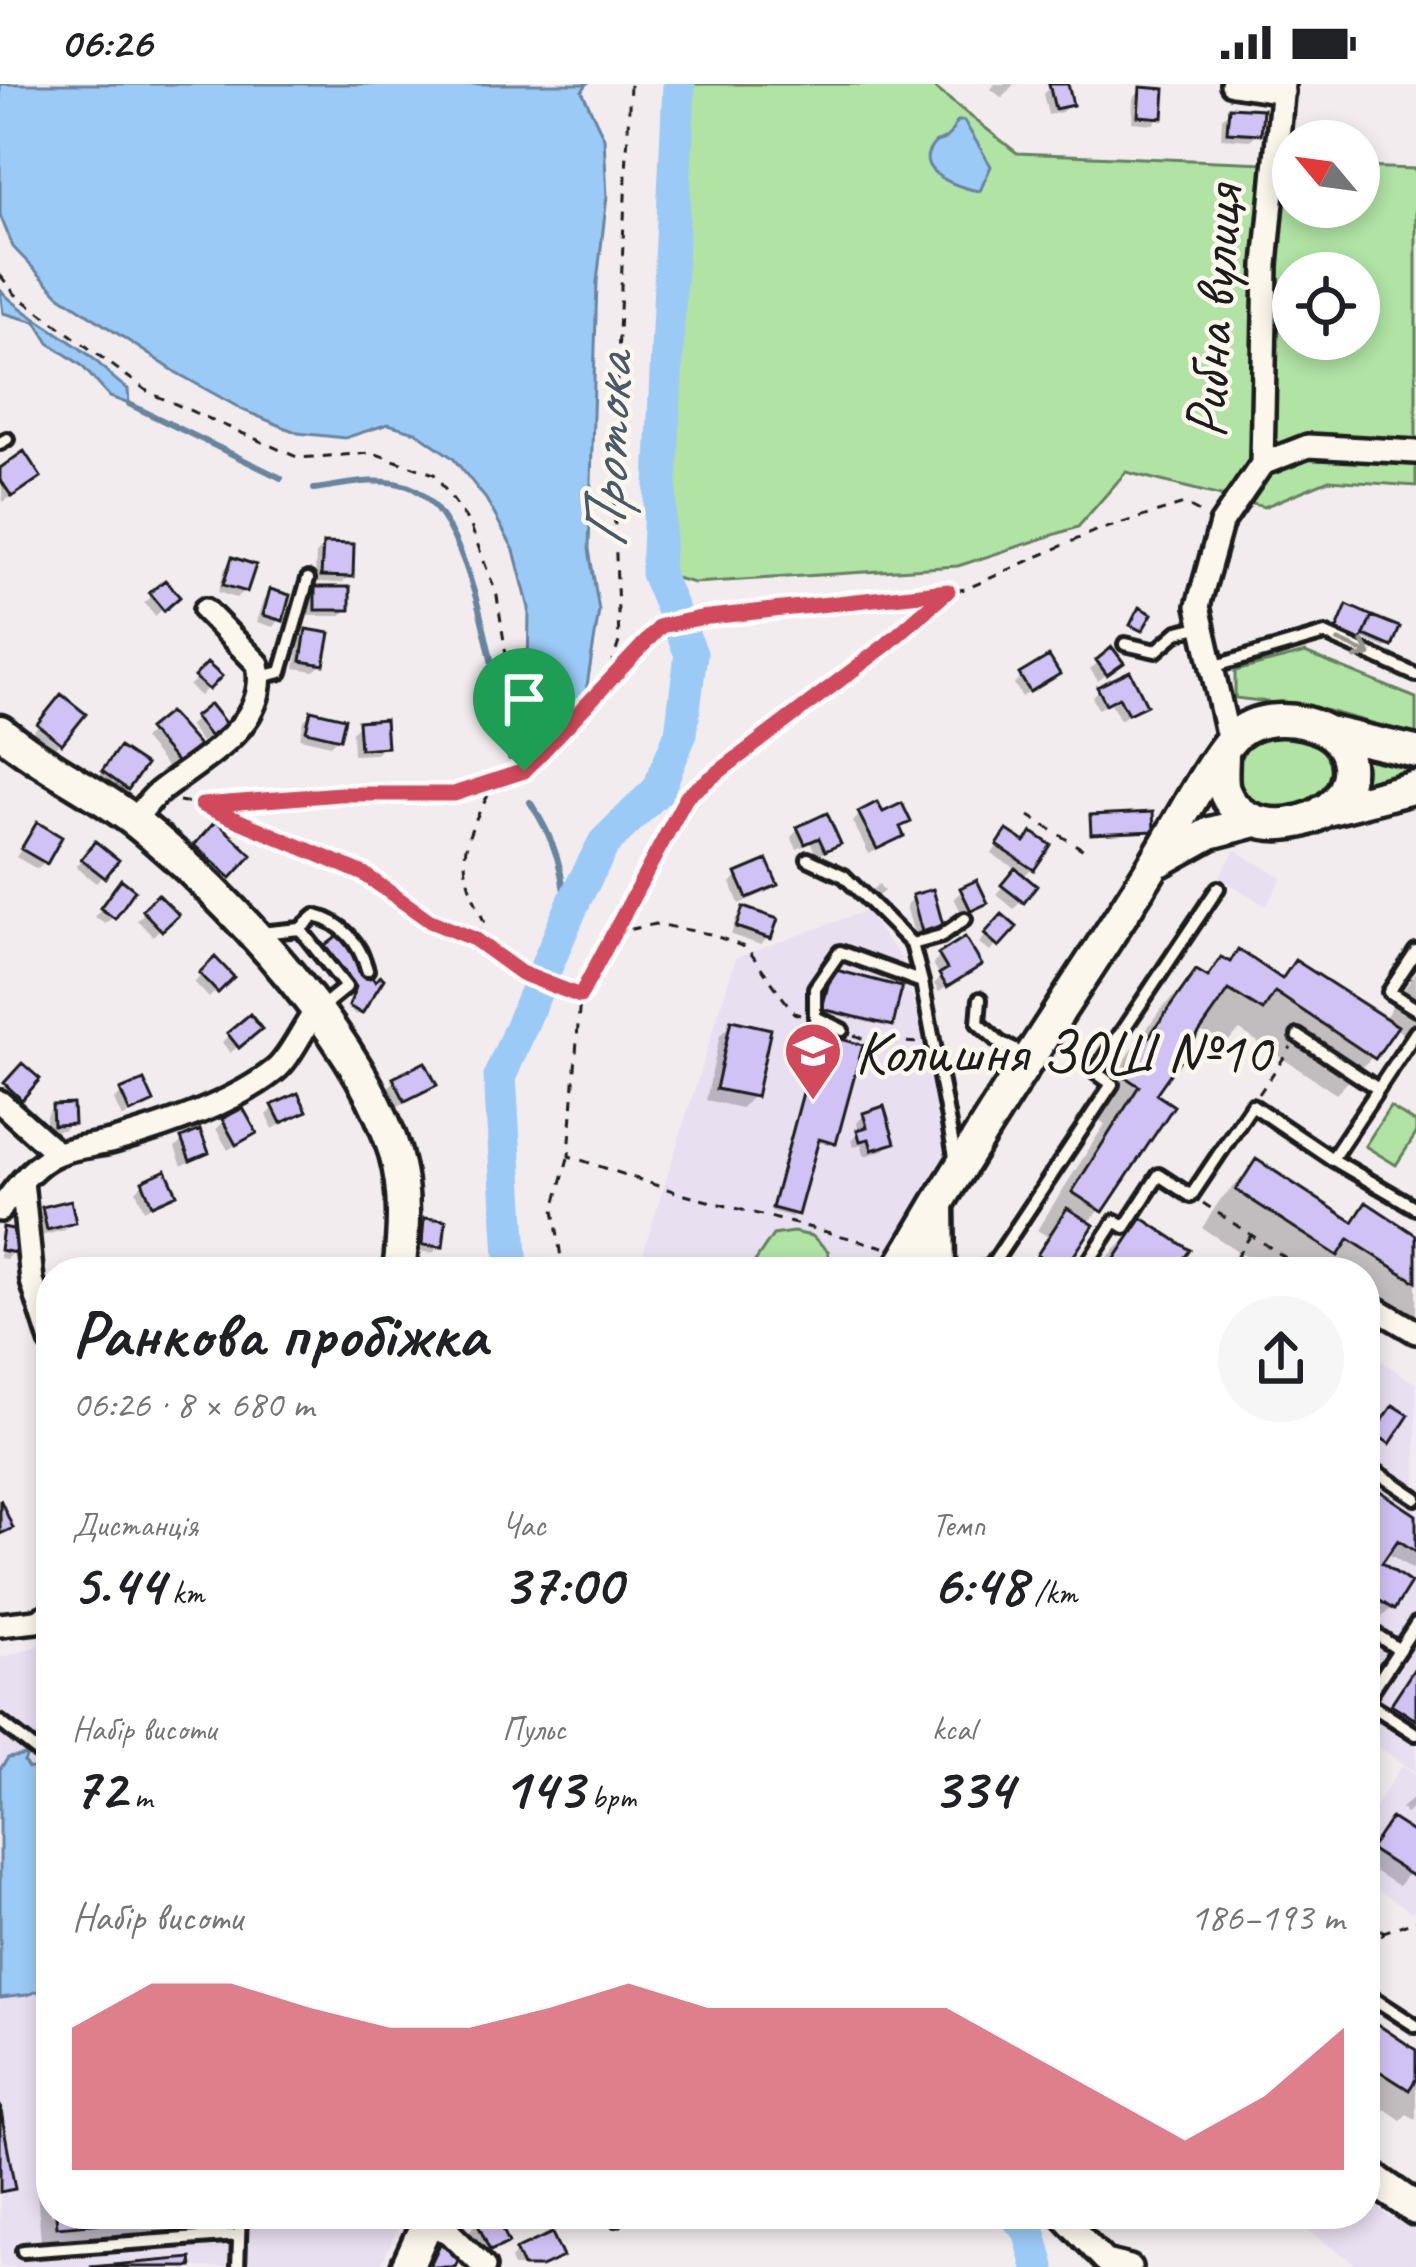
<!DOCTYPE html>
<html lang="uk">
<meta charset="utf-8">
<style>
body{margin:0;font-family:Caveat,sans-serif;background:#f6f6f6;color:#202124;height:100vh;display:flex;flex-direction:column;font-size:45px;white-space:nowrap}
*{box-sizing:border-box;margin:0}
p{font-size:39px;color:#757577}
.icon{flex:none;width:66px;height:66px;fill:none;stroke:currentColor;stroke-width:2;stroke-linecap:round;stroke-linejoin:round}
.map{position:relative;flex:1;overflow:hidden}
.sheet{position:absolute;left:36px;top:1173px;width:1344px;height:972px;display:flex;flex-direction:column;background:#fff;border-radius:48px;box-shadow:0 6px 18px #0003}
.sheet>*{flex:none}
.needle{width:78px;rotate:299deg}
.buttons{position:absolute;left:1272px;top:36px;display:grid;gap:24px}
.buttons a{display:grid;place-items:center;width:108px;height:108px;border-radius:50%;background:#fff;box-shadow:0 6px 18px #0003;font-size:60px}
.pin{position:absolute;display:grid;place-items:center;width:102px;height:102px;color:#fff;margin:-123px -51px;border-radius:50% 50% 50% 0;rotate:-45deg;box-shadow:0 0 12px #0007}
.pin .icon{rotate:45deg}
.round{display:grid;place-items:center;flex:none;width:126px;height:126px;border-radius:63px;background:#f6f6f6}
.headline{display:flex;align-items:center;justify-content:space-between;height:204px;padding:0 36px}
h1{font-size:66px;font-weight:700;line-height:90px}
.metrics{display:grid;grid-template-columns:repeat(3,1fr);gap:18px;height:204px;padding:12px 36px}
.metrics div{display:grid;align-content:center}
.metrics b{font-size:60px;font-weight:700}
.metrics small{font-size:33px;font-weight:400}
.metrics p{font-size:33px}
.chart{height:336px;padding:24px 36px}
.chart p{display:flex;justify-content:space-between}
.chart svg{width:100%;height:216px;margin-top:12px;fill:#d1495b;opacity:.7}
.status{display:flex;justify-content:space-between;align-items:center;height:84px;padding:0 60px;background:#fff;direction:ltr}
.status svg{height:33px;fill:currentColor}
.map>svg:first-child{display:block}
</style>
<div class="status"><b>06:26</b><svg viewBox="0 0 49 12"><path d="M0 12V9h3v3zM5 12V6h3v6zM10 12V3h3v9zM15 12V0h3v12zM26 1h20v11H26zM47 4h2v5h-2z"/></svg></div>
<div class="map">
<svg width="1416" height="2183" viewBox="0 0 1416 2183">
<rect width="100%" height="100%" fill="#f2ecee"/>
<filter id="ink" filterUnits="userSpaceOnUse"><feTurbulence type="fractalNoise" baseFrequency=".00833" numOctaves="2"/><feDisplacementMap in="SourceGraphic" scale="24" xChannelSelector="R" yChannelSelector="G"/><feConvolveMatrix kernelMatrix="1 2 1 2 8 2 1 2 1" color-interpolation-filters="sRGB"/></filter>
<g filter="url(#ink)">
<!-- built -->
<path fill="#e8dff0" d="M1235 766 1282 794 1266 822 1219 793Z
M865 827 901 874 920 941 947 1076 877 1188H637L736 874Z
M1365 1267 1416 1300V1688L1365 1654Z
M51 1558V2130H404L380 2183H0V1574Z
M1402 1681 1416 1690V1822L1412 1828 1365 1797V1739Z
M1365 2113 1387 2132 1416 2147V2183H1360L1284 2130H1365Z"/>
<!-- green -->
<path fill="#b0e3a4" stroke="#668060" stroke-width="3" fill-rule="evenodd" d="M679 0H930L1017 69 1293 80V123H1359V83L1416 85V402L1329 396 1264 423 1126 388 1078 443 958 482 694 499 657 489ZM1293 189H1359V255H1293Z
M1305 569 1416 614V651L1317 624 1235 614V587Z
M1302 651C1329 665 1341 678 1329 710 1289 727 1274 737 1237 707 1226 652 1257 652 1302 651Z
M1361 666 1416 679V691L1363 707Z
M1390 1023 1416 1039V1050L1396 1081 1365 1062Z
M793 1148 812 1152 828 1167 829 1188H748L773 1151Z"/>
<!-- water -->
<path fill="#9bcaf7" stroke="#68849f" stroke-width="3" d="M0 0H587L582 7 604 54 607 112 597 198 589 465 599 527 583 626 547 634 528 596 529 524 514 466 486 415 453 374 416 348 388 340 345 354 298 349 245 327 177 289 59 211 13 163 0 131Z
M958 37H964L991 82 980 107C963 105 913 89 931 64 937 54 939 60 947 53 952 48 954 42 958 37Z
M0 206C24 230 57 247 85 268 101 279 111 295 128 305L129 320 110 313 81 281 49 259 36 238 3 229Z
M27 1671 24 1678 28 1684 40 1685V1694L51 1696V1902L27 1911 0 1914V1685L8 1674Z"/>
<!-- shadow -->
<path fill="#0003" d="M995 0H1014L1002 14 991 5Z
M1065 0 1069 20 1062 28 1048 31 1043 10 1051 2Z
M1141 7 1160 32 1153 40 1132 38 1133 14Z
M1230 26 1258 49 1250 56 1221 54 1222 34Z
M0 387 30 400 3 418Z
M324 462 350 491 342 499 315 498 316 469Z
M233 476 244 507 236 514 218 508 225 484Z
M164 500 176 513 155 532 144 519Z
M316 506 347 525 340 532H308V514Z
M271 508 280 535 273 543 257 538 264 516Z
M1348 525 1396 545 1389 561 1386 564 1360 553 1351 571 1330 562Z
M307 549 322 580 314 587 295 584 300 556Z
M1112 568V586L1098 597 1090 585Z
M208 583 218 592 200 612 189 602Z
M1056 590 1022 613 1014 600 1021 593Z
M1099 606 1143 621 1120 636 1111 619 1098 625 1092 613Z
M54 622 60 658 53 665 32 649Z
M312 629 337 654 330 661 300 654 304 636Z
M169 632 195 662 169 686 143 655Z
M196 635 214 648 201 658 188 642Z
M359 640 384 662 376 670 353 671 352 647Z
M112 674 126 704 119 712 97 696Z
M860 730 881 733 908 737 898 746 901 751 893 758 869 770 853 738Z
M1091 734 1151 746 1089 751Z
M37 742 45 778 37 785 16 773Z
M216 742 248 771 217 804 185 774Z
M799 745 837 759 817 773 811 759 797 765 791 753Z
M1000 757 1032 784 1022 794 1033 803 1014 825 996 810 1017 786 992 770Z
M88 769 103 792 96 799 76 783Z
M738 791 774 801 767 808 739 820 731 799Z
M879 800 884 807 876 814 871 807Z
M114 807 113 833 105 840 95 833Z
M962 807 984 818 963 832 954 814Z
M913 814 940 840 932 848 915 853 906 822Z
M158 815 174 831 153 852 137 836Z
M744 827 768 853 761 861 731 851 736 834Z
M1002 834 1013 843 990 868 979 859Z
M339 855 375 901 357 931 348 925 354 907 324 867Z
M940 872 979 881 939 908 934 900 941 893 933 880Z
M215 877 230 893 209 914 194 898Z
M1221 877 1279 896 1295 880 1383 936 1416 888V943L1407 952 1393 943 1372 973 1336 1010 1240 946 1224 961 1198 945 1152 1010 1100 1126 1086 1140 1061 1187 1056 1188 1036 1175 1050 1154 1037 1146 1105 1040 1088 1029 1160 926 1196 890 1203 894Z
M833 889 890 940 887 943 821 927Z
M732 939 753 1012 741 1024 706 1016 720 951Z
M229 951 251 952 230 969 222 958Z
M820 952 833 1058 830 1061 815 1057 792 1133 771 1127Z
M22 983 36 996 13 1021 0 1007Z
M395 997 433 1001 397 1023 387 1004Z
M122 1009 151 1017 122 1034 114 1016Z
M53 1023 71 1039 63 1046 46 1047V1031Z
M274 1024 303 1027 273 1045 267 1031Z
M864 1031 892 1058 884 1066 865 1072 861 1060 853 1063 851 1056 859 1048 857 1039Z
M224 1037 253 1049 228 1066 216 1045Z
M182 1057 206 1068 182 1082 175 1064Z
M1257 1079 1349 1139 1367 1122 1416 1154V1251L1365 1225V1188H1270L1202 1144 1220 1116Z
M143 1099 174 1109 144 1126 136 1107Z
M44 1126 73 1138 65 1146 40 1152 36 1133Z
M425 1137 440 1161 433 1169 416 1167 418 1144Z
M1142 1138 1184 1188H1097L1106 1175Z
M4 1147 13 1168 6 1175 0 1174V1151Z
M51 1311V1334L38 1340 31 1324Z
M1377 1409 1416 1434V1481L1412 1485 1386 1468 1378 1480 1391 1524 1379 1536 1365 1526V1421Z
M1416 1580V1636L1404 1648 1381 1633Z
M1412 1715 1416 1721 1406 1730 1401 1724Z
M1391 1738 1416 1754V1780L1398 1802 1365 1781V1772Z
M1365 1936 1416 1970V2036L1407 2030 1401 2036 1385 2025 1370 2041 1365 2038Z
M51 2080V2130H194L177 2147 41 2158 36 2095Z
M477 2139 506 2158 482 2173 470 2146Z
M517 2168 559 2172 545 2183H513L510 2176Z"/>
<g fill="none" stroke-linecap="round" stroke-linejoin="round">
<!-- stream -->
<path stroke="#68849f" stroke-width="6" d="M129 320 281 394
M314 405C345 401 377 392 407 402 474 425 496 610 510 674
M530 718C557 759 563 786 567 836"/>
<!-- river -->
<path stroke="#9bcaf7" stroke-width="33" d="M512 1188 500 992 575 815 604 759 658 706 681 649 691 570 657 489 679 0
M1014 2130 1029 2146 1039 2183"/>
</g>
<!-- building -->
<path fill="#d0c2f4" stroke="#1c1c1c" stroke-width="3" d="M1049 0H1068L1073 21 1055 25Z
M1140 3 1165 5 1163 34 1138 32Z
M1229 23 1263 25 1261 50 1227 48Z
M24 367 41 393 12 413 0 395V384Z
M323 459 354 460 353 493 321 492Z
M232 473 256 481 247 508 223 501Z
M165 496 180 513 164 527 149 509Z
M315 503H350V526H315Z
M270 505 290 511 283 537 263 531Z
M1347 521 1372 532 1356 570 1331 559Z
M1139 523 1152 530 1142 547 1130 541Z
M1372 532 1400 543 1392 563 1364 551Z
M306 545 330 549 324 581 301 577Z
M1112 563 1124 579 1107 591 1096 576Z
M1049 572 1060 590 1030 608 1019 590Z
M207 579 222 592 209 606 194 593Z
M1130 587 1147 621 1128 630 1119 613 1106 620 1097 603Z
M61 610 86 630 62 660 37 640Z
M210 620 226 640 210 653 194 633Z
M311 626 345 634 340 655 306 647Z
M169 628 199 662 178 680 148 645Z
M385 635 387 663 360 665 358 637Z
M119 663 146 681 128 706 102 687Z
M877 718 883 728 902 719 911 738 900 743 904 752 877 765 858 728Z
M1153 728 1154 747 1091 750 1090 731Z
M827 729 841 760 825 767 819 754 805 760 797 743Z
M216 737 252 771 231 794 194 761Z
M37 738 62 753 47 780 21 765Z
M1007 746 1025 758 1032 748 1051 761 1034 786 997 761Z
M95 757 119 776 105 794 81 775Z
M767 776 778 801 747 814 736 789Z
M1015 784 1037 802 1024 819 1001 801Z
M121 795 135 806 115 835 100 824Z
M977 796 988 819 971 827 960 804Z
M933 805 943 841 922 848 912 811Z
M158 810 179 831 162 847 142 826Z
M743 823 778 835 771 855 736 843Z
M1002 830 1017 843 999 863 984 850Z
M339 851 375 897 381 892 384 895 362 930 349 922 356 903 325 862Z
M965 853 982 881 947 903 939 890 947 885 938 870Z
M1238 865 1282 895 1295 876 1398 942 1375 975 1275 908 1263 927 1229 906 1156 1010 1174 1022 1103 1128 1072 1108 1139 1002 1122 991 1196 886 1208 893 1221 873 1230 878Z
M215 873 234 893 218 909 199 889Z
M832 885 902 903 893 942 822 925Z
M250 930 262 945 239 964 227 949Z
M731 936 771 945 756 1013 716 1005Z
M819 949 863 961 836 1060 819 1055 798 1131 772 1124Z
M425 978 437 1001 405 1017 393 994Z
M22 979 40 995 22 1016 4 999Z
M144 996 154 1018 130 1029 120 1006Z
M298 1009 307 1027 281 1039 272 1021Z
M73 1020 74 1040 53 1041 52 1021Z
M884 1022 895 1059 872 1066 869 1055 860 1057 857 1046 867 1043 863 1029Z
M243 1024 257 1049 236 1061 222 1035Z
M200 1046 209 1069 190 1077 181 1054Z
M1256 1075 1353 1138 1366 1118 1416 1151V1198L1349 1155 1338 1172 1236 1106Z
M166 1086 177 1110 152 1121 142 1097Z
M71 1116 76 1139 47 1146 42 1123Z
M1067 1124 1094 1141 1063 1188 1037 1171Z
M424 1134 446 1136 443 1163 422 1161Z
M1142 1134 1190 1166 1180 1180 1187 1188H1132L1114 1176Z
M3 1143 21 1147 16 1169 0 1166Z
M51 1308V1332L45 1334 37 1314Z
M1393 1321 1409 1331 1390 1360 1374 1349Z
M1377 1405 1416 1431V1468L1398 1456 1382 1479 1411 1499 1394 1526 1365 1507V1461L1377 1443 1365 1435V1423Z
M0 1415 13 1444 0 1450Z
M1416 1582V1636L1391 1620Z
M1391 1734 1416 1750V1786L1412 1792 1370 1765Z
M1365 1932 1416 1966V1995L1409 2006 1365 1978Z
M0 2021 15 2105 0 2108Z
M56 2130H197V2131L57 2143Z
M489 2130H496L509 2159 490 2167 476 2136Z
M552 2149 563 2173 541 2183H523L515 2166Z
M440 2160 461 2170 455 2183H429Z
M191 2174 192 2183H90Z"/>
<g fill="none" stroke-linecap="round" stroke-linejoin="round">
<!-- lane casing -->
<g stroke="#1c1c1c" stroke-width="20">
<path id="lane" d="M0 359 7 355
M1125 560 1156 567 1178 548 1203 542
M1212 583 1325 550 1416 591
M261 593 281 588 308 495
M808 775 844 792 912 860 922 898 840 868 815 904V933L842 946
M300 845 315 832C342 838 360 859 367 886
M260 849 300 845 346 903 319 925
M912 860 941 852 965 835
M1416 867 1389 908 1416 925
M922 898 956 1078
M980 915 978 939 1000 959 1028 972
M1416 948 1332 1075 1416 1124
M1298 952 1378 1005
M990 1184 1112 1000 1095 988 1218 804
M943 1188 990 1184 996 1188
M1082 1188 1115 1137 1125 1143 1159 1091 1191 1112 1252 1021 1332 1075
M1365 1380 1416 1414
M49 1449 51 1453
M1416 1540 1365 1617 1416 1650
M1365 1543 1399 1566
M0 1638 51 1678
M1365 1909 1416 1942
M610 2130 616 2135
M23 2167 239 2151
M238 2183 240 2130"/>
</g>
<!-- street casing -->
<g stroke="#1c1c1c" stroke-width="30">
<path id="street" d="M1232 0 1283 8
M1262 380 1308 362 1416 368
M1235 652 1226 645 1198 522 1221 440 1262 380 1266 181 1283 0
M134 737C142 727 149 716 159 708 199 676 271 642 258 580L205 526
M0 1018 57 1069
M22 1097 32 1197 51 1257
M0 1126C14 1105 35 1078 59 1069 76 1062 96 1062 114 1057 163 1043 234 1019 274 987 290 975 302 945 316 927
M1365 1218 1416 1248
M0 1541 36 1537 51 1530
M1060 2130 1105 2177 1130 2183
M427 2140 450 2149 484 2183"/>
</g>
<!-- secondary casing -->
<g stroke="#1c1c1c" stroke-width="39">
<path id="secondary" d="M0 647C43 683 93 705 137 739 229 813 361 955 395 1069 406 1108 404 1148 399 1188
M1329 648 1416 668
M1323 727 1416 703
M1160 777 1210 749 1252 738
M938 1120 939 1188
M897 1188C918 1155 937 1120 958 1087 1021 983 1090 883 1154 780 1173 750 1214 670 1237 650 1260 631 1299 633 1324 646 1340 654 1350 671 1348 690 1342 745 1243 761 1224 706 1221 696 1223 680 1223 670
M1365 2089 1416 2125
M407 2183 431 2130"/>
</g>
<!-- path -->
<path stroke="#1c1c1c" stroke-width="3" stroke-dasharray="9 9" stroke-linecap="butt" d="M0 191 15 210 150 309 299 374 373 369 434 390 470 440 497 512 524 687
M605 601 619 558 613 386 630 0
M179 717 202 721 341 710 454 709 524 687 661 541 699 534 966 505 1093 448 1184 420 1203 430
M204 722 244 735 364 790 430 837 474 855 521 889 578 912
M1029 732 1084 766
M613 849 656 840 710 850 747 864 794 929 800 931
M475 853 485 839C452 772 463 759 495 698
M854 951 866 956 921 959
M1259 1010 1291 963
M1203 1119 1307 1188
M884 1163 685 1111 569 1072 580 912 687 712 887 561 947 507
M563 1188 554 1125 568 1074
M1226 1188 1251 1151
M1365 1836 1384 1848 1365 1880
M1365 1855 1416 1836"/>
<!-- lane -->
<use href="#lane" stroke="#fbf7ec" stroke-width="10"/>
<!-- street -->
<use href="#street" stroke="#fbf7ec" stroke-width="21"/>
<!-- secondary -->
<use href="#secondary" stroke="#fbf7ec" stroke-width="30"/>
</g>
<!-- one-way arrows -->
<defs><path id="oneway-shaft" d="M-6 0H5M1.5-3L5.5 0L1.5 3" fill="none" stroke-width="1.6" stroke-linecap="round" stroke-linejoin="round" transform="scale(3)"/></defs>
<use stroke="#97948e" href="#oneway-shaft" transform="translate(1355 564) rotate(24)"/>
</g>
<g fill="none" stroke-linecap="round" stroke-linejoin="round" filter="url(#ink)">
<!-- route casing -->
<g stroke="#fff" stroke-width="24">
<path id="route" d="M948 507 886 561 687 712 580 912 521 889 474 855 430 837 364 790 202 721 340 710H454L524 687 661 542 700 534Z"/>
</g>
<!-- route -->
<use href="#route" stroke="#d1495b" stroke-width="15"/>
</g>
<!-- icons -->
<defs>
<g id="school-pin" transform="scale(3)"><path d="M0 17L-7.5 6A9.5 9.5 0 1 1 7.5 6Z" fill="#d1495b" stroke="#fbf7ec"/><path d="M0-5L7-2L0 1L-7-2ZM-4 1L0 2.5L4 1V4Q0 6-4 4Z" fill="#fff"/></g>
</defs>
<g fill-rule="evenodd">
<use href="#school-pin" x="813" y="967"/>
</g>
<g text-anchor="middle" stroke-width="9" stroke-linejoin="round" paint-order="stroke">
<!-- street labels -->
<g font-size="60" fill="#1c1c1c" stroke="#fbf7ec">
<text transform="translate(1212 228) rotate(-86)" y="21">Рибна вулиця</text>
</g>
<!-- poi labels -->
<g font-size="60" fill="#1c1c1c" stroke="#fbf7ec" text-anchor="start">
<text x="855" y="988">Колишня ЗОШ №10</text>
</g>
<!-- water labels -->
<g font-size="63" font-style="italic" fill="#485969" stroke="#fbf7ec">
<text transform="translate(607 368) rotate(-88)" y="22">Протока</text>
</g>
</g>
</svg>
<div class="buttons">
<a><svg class="needle" viewBox="-14 -14 28 28"><path d="M0-13l5 13h-10z" fill="#e53935"/><path d="M0 13l5-13h-10z" fill="#757577"/></svg></a>
<a><svg class="icon" aria-label="locate" viewBox="0 0 24 24"><circle cx="12" cy="12" r="6"/><path d="M12 2v4M12 18v4M2 12h4M18 12h4"/></svg></a>
</div>
<div class="pin" style="left:524px;top:687px;background:#1e9e55"><svg class="icon" aria-label="arrive" viewBox="0 0 24 24"><path d="M6 21V4h12l-3 4 3 4H6"/></svg></div>
<section class="sheet">
<div class="headline"><div><h1>Ранкова пробіжка</h1><p>06:26 · 8 × 680 m</p></div><a class="round"><svg class="icon" aria-label="share" viewBox="0 0 24 24"><path d="M12 15V3M7 8l5-5 5 5M5 13v7h14v-7"/></svg></a></div>
<div class="metrics">
<div><p>Дистанція</p><b>5.44<small> km</small></b></div>
<div><p>Час</p><b>37:00</b></div>
<div><p>Темп</p><b>6:48<small> /km</small></b></div>
</div>
<div class="metrics">
<div><p>Набір висоти</p><b>72<small> m</small></b></div>
<div><p>Пульс</p><b>143<small> bpm</small></b></div>
<div><p>kcal</p><b>334</b></div>
</div>
<div class="chart"><p><span>Набір висоти</span>186–193 m</p>
<svg viewBox="0 0 160 44" preserveAspectRatio="none"><path d="M0 44V15L10 6L20 6L30 11L40 15L50 15L60 11L70 6L80 11L90 11L100 11L110 11L120 20L130 29L140 38L150 29L160 15V44z"/></svg>
</div>
</section>
</div>
